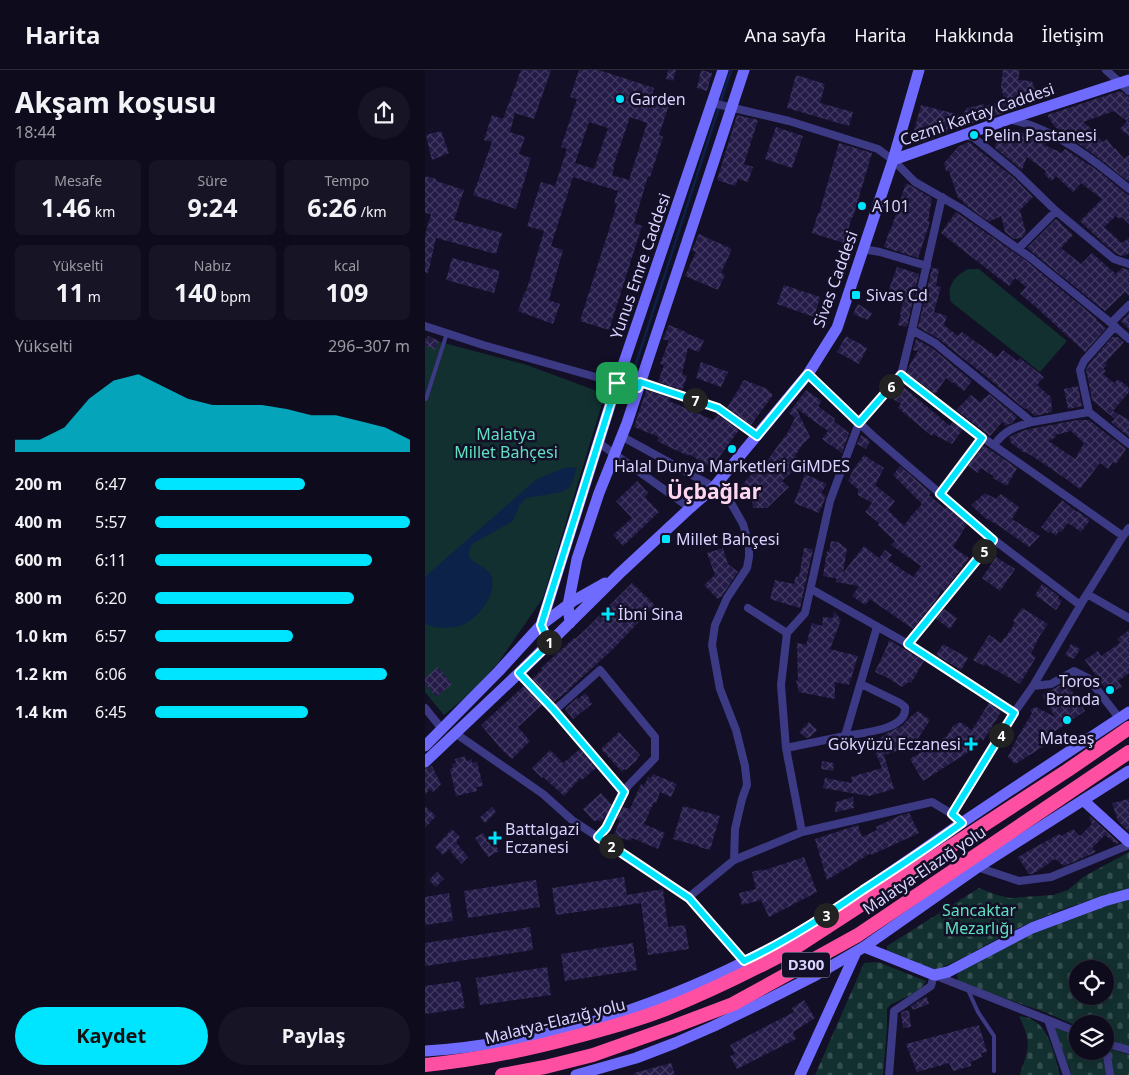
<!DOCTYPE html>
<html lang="tr">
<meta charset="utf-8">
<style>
body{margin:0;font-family:"Noto Sans",sans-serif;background:#171425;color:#f1f3f6;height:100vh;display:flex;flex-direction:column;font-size:19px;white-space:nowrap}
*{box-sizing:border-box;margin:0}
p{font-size:16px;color:#9b9ba3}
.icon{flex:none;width:28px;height:28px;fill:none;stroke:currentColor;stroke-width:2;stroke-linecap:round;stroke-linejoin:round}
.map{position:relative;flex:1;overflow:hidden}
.sheet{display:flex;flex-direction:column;background:#0e0b1c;width:425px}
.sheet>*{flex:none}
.tools{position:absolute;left:644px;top:890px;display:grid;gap:10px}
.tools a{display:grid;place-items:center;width:45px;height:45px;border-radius:50%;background:#0e0b1c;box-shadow:0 2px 12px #0003,0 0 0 1px #2e2b3b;font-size:25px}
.pin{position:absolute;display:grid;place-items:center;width:42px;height:42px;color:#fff;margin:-21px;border-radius:10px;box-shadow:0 2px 8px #0006}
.km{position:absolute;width:25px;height:25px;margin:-12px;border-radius:50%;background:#222;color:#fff;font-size:14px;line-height:25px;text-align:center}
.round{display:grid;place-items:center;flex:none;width:52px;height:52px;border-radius:26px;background:#171425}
.overview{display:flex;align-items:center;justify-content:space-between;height:85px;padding:0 15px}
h1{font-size:28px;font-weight:700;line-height:38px}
.figures{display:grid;grid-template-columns:repeat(3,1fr);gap:8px;height:85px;padding:5px 15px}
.figures div{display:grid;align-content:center;border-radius:8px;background:#171425;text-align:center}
.figures b{font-size:25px;font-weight:700}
.figures small{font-size:14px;font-weight:400}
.figures p{font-size:14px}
.chart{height:140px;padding:10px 15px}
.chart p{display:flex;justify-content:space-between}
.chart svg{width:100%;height:90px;margin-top:5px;fill:#00e5ff;opacity:.7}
.action{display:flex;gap:10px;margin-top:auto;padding:10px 15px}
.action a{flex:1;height:58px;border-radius:30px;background:#00e5ff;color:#111;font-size:20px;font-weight:700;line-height:58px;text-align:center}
.action a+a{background:#171425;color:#f1f3f6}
ul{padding:0 15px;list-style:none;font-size:16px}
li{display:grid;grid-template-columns:80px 60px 1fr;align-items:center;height:38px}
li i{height:12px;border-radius:6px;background:#00e5ff}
header{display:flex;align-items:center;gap:30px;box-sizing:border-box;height:70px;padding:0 25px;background:#0e0b1c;border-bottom:1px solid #2e2b3b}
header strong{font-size:24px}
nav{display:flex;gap:28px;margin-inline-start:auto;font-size:18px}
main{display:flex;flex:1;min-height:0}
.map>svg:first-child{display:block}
</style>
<header>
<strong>Harita</strong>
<nav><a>Ana sayfa</a><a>Harita</a><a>Hakkında</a><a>İletişim</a></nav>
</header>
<main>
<section class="sheet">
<div class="overview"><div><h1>Akşam koşusu</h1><p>18:44</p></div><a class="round"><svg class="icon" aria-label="share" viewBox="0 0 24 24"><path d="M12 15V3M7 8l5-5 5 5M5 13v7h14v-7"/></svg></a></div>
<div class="figures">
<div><p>Mesafe</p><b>1.46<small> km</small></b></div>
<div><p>Süre</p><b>9:24</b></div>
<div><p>Tempo</p><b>6:26<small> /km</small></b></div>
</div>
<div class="figures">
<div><p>Yükselti</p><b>11<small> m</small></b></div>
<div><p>Nabız</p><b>140<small> bpm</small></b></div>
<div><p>kcal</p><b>109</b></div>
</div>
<div class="chart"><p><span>Yükselti</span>296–307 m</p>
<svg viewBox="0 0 160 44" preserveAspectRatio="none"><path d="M0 44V38L10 38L20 32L30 18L40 9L50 6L60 12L70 18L80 21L90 21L100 21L110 23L120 26L130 26L140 29L150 32L160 38V44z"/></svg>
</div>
<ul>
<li><b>200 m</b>6:47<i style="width:59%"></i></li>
<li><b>400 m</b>5:57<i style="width:100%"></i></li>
<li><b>600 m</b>6:11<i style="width:85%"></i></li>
<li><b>800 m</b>6:20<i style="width:78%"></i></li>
<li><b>1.0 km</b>6:57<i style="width:54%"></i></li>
<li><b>1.2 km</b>6:06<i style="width:91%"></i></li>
<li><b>1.4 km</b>6:45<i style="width:60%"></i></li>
</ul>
<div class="action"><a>Kaydet</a><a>Paylaş</a></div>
</section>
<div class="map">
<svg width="704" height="1005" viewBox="0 0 704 1005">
<defs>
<pattern id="cemetery-stones" width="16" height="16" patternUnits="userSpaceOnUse" patternTransform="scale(1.25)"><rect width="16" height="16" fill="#12302f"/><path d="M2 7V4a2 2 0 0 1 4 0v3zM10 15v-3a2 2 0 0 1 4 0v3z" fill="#344d4e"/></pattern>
<pattern id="building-cross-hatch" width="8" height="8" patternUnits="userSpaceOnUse" patternTransform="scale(1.25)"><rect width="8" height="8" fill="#241b47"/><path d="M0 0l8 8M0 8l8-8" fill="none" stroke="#433b63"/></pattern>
</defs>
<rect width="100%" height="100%" fill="#130f26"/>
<!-- green -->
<path fill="#12302f" d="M543 199H554L642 271 615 302 526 232C521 217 529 206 543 199Z
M0 268 102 295 180 324 118 528 73 593 48 621 19 645 0 622Z"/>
<!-- cemetery -->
<path fill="url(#cemetery-stones)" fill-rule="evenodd" d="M704 782V819C663 829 623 844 585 862 560 875 536 891 510 900L462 881V876L554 818 572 825 585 828 628 825 643 820 658 807Z
M704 827V976L680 968V954H652V956L622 943 536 913 533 910 532 905 535 901 607 863ZM652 899H680V926H652Z
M453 892 501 911C495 923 476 929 465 935L462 939V958L458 1005H390L439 893Z
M594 946C598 947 603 947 606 949 625 958 630 987 635 1005H595C596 997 601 990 602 981 605 969 599 957 594 946Z
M629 957 652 966V981H676L678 986 681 1005H647Z
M689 980 704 985V1005H689L684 984 685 981Z"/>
<!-- water -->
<path fill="#0c2248" d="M142 397 152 398 146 416 137 422 101 428 95 434 88 451 47 474C45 478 42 483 45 488 50 495 62 497 66 505 74 525 49 555 30 557 19 558 9 559 0 553V507L3 504 112 409Z"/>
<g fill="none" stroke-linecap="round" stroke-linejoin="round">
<!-- stream -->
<path stroke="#0c2248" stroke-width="2.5" d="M210 297 306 0"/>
</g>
<!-- building -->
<path fill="url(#building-cross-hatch)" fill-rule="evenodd" d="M96 0H126L109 49 90 43 85 62 100 67 94 84 106 88 91 139 48 125 67 72 59 70 67 45 78 49Z
M154 0H174L229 18 227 26 245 32 234 65 238 67 225 107 223 106 209 153 217 156 184 260 155 251 192 134 189 133 193 121 148 107 126 176 138 180 124 230 135 234 128 254 93 241 100 221 101 222 119 161 102 156 116 112 130 116 142 79 136 77 152 29 145 27ZM205 47 222 53 204 110 187 105 189 98 188 97ZM164 52 183 58 169 99 150 93Z
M243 0H251L248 11 241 9Z
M276 0 287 3 282 21 272 18Z
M578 0H595L593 10 607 11 613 28 598 32 599 36 555 51 541 55 539 46 526 49 522 63 492 74 486 72 496 35 539 46 538 44 542 38 559 34V36L580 31 576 17Z
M371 5 400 14 395 33 428 42 424 56 362 38Z
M695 21 704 27V66L695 59 702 51 689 41 658 52 667 59 666 61 678 72 682 69 689 79 690 78 699 89 704 85V112L667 83 630 57 622 45Z
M312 45 333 50 319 94 328 97 323 112 313 109 310 116 292 110Z
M351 57 378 66 367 98 340 89Z
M16 61 24 83 7 90 1 65Z
M574 61 597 63 611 67 612 66 621 70 619 75 637 83 640 79 675 102 700 123 704 125V154L697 147 694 149 691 146 679 157 697 173 704 168V183L701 185 697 186 692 184 675 170 655 151 677 129 656 113 648 122 631 106 627 111 619 104 621 101 602 87 597 100 596 99 570 78Z
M544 72 589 108 608 127 595 140 601 163 596 168 589 169 580 162 576 146 564 152 538 133 539 132 533 128 524 101H521L519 93 534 76Z
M414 73 447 83 428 147H427L419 173 387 163 393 143 394 144Z
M0 106 11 109V111L39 120 29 150 77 163 71 184 11 168 3 203 0 202V166L6 144 0 143Z
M481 113 507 128 503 151 505 152 493 188 459 177 465 159H466Z
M531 142 603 192 672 249 671 250 681 258 660 282 611 237 595 224 601 217 590 208 584 216 516 163Z
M631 149 636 152 635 153 648 165 636 178 656 194 667 183 691 204 697 198 704 200V226L700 222 680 241 602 178Z
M274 164 307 179 296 203 300 205 293 220 260 206 271 182 267 180Z
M27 188 75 201 69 223 21 210Z
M472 197 494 204 482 257 473 255 476 245 475 244 478 231 462 225Z
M507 198 514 199 511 216 516 217 509 242 522 246 519 255 533 266 537 262 572 287 578 280 592 291 595 288 619 307 612 315 626 327 627 342 610 346 601 338 600 339 573 317V316L514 269 493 257Z
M359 215 395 227 389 247 352 234Z
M433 234 447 243 443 250 428 244Z
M704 243V259L696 251Z
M244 255 261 262 263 264 279 270 274 282 263 278 257 304 262 306 257 320 233 312 239 295 235 294 244 271 238 269Z
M3 266 14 271 10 280 0 275Z
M421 266 442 278 434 294 412 282Z
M687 267H693L699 272 680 293 682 295 678 299 681 301 678 304 689 313 693 309 704 318V322L688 341 704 350V367L686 352 690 349 667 330 664 314 661 300 664 294Z
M491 269 507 278 547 311 539 321 528 312 527 313 521 308 510 324 482 303 483 298 493 281 488 280Z
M276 292 303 302 296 317 271 308Z
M319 310 342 319 348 325 326 355 302 338Z
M475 314 525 356 528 352 538 359 527 374 508 364 507 366 473 338 476 334 465 327Z
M653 316 657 336 643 339 639 319Z
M221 320 245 328 244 331 288 350 293 345 314 360 286 398 264 384 263 386 232 371 234 367 209 357Z
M381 320 397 331 393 336 410 349 409 351 424 363 417 383 397 369 403 361 371 338 385 367 377 375 370 386 378 392 357 411 364 417 342 438H328L327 429 314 418 337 393 339 395 363 362 370 348 364 343Z
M564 324 592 347 587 353 580 356 578 351 565 366 531 340 546 325 555 332Z
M652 350H664L701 379 691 394 688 392 683 399 675 393 655 419 631 402 601 382 600 383 586 373 584 367 600 360ZM646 361 659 373 650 389 624 371 631 367 630 365Z
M436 365 445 371 441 379 432 374Z
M558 375 592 398 582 416 568 408V406L556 398 553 403 543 396Z
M439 385 459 398 450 415 470 431 463 440 479 456 486 446 497 434 468 405 475 396 506 423 504 425 520 439 522 437 542 454 528 477 544 488 519 521 517 520 509 533 488 559 445 529 440 535 427 526 434 516 411 512 412 510 410 508 398 506 402 481 404 482 406 471 413 472 422 479 418 503 439 476 454 488 460 480 467 485 463 490 488 507 496 496 466 475 470 471 453 455 454 453 440 442 447 433 433 425V419L423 411 428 400Z
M380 404 402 414 396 423 401 426 394 443 369 433Z
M212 411 223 423 220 427 234 442 198 476 188 465 207 448 191 431Z
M560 423 571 429 576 424 594 437 587 449 615 466 604 477 573 455 560 448 546 435Z
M637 430 652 442V441L665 450 656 462 643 453 636 462 634 461 631 466 625 461 624 463 616 457Z
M298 478 303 494 313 502 297 526 293 529 279 515 290 505 282 483Z
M379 478 388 479 375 538 345 529 350 510 369 514 371 506 374 507Z
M571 487 590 499 575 521 557 508Z
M207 513 230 535 186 581 144 619V620L129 632 107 609 117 600 116 598 149 568 150 569 161 559Z
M617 514 634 526 633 528 637 531 631 540 610 525Z
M597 538 623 554 614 567 606 584 611 587 595 614 560 594 559 596 548 590 564 565 576 573 579 568H580L590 553 588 551Z
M519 539 532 548 525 559 511 549Z
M409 541 416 550 405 579 433 586 424 615 410 612V629L374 622 371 610 373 611 372 573 381 575 387 553 397 556 398 547 408 548Z
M704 560V603L693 611 697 617 684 624 660 590 673 581 676 586 695 573 692 569Z
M464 570 499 591 486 613 483 612 477 617 463 608 450 602 463 574Z
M518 574 543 588 536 600 511 585Z
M646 574 655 579 649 589 640 585Z
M13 597 27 614 11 627 0 613V608Z
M641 612 660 641 629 662 632 668 590 694 583 687 590 672 607 643 605 640 611 637 630 647 617 625Z
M99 616 117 635 93 657 102 667V668L105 671 87 689 77 680 56 655Z
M160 623 165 629 164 630 167 634 148 649 140 639 152 628 153 629Z
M564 633 576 642 558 671 555 668 548 679 498 711 485 689 522 666 528 656 535 652 547 660Z
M493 641 505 650 488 676 459 685 469 719 444 726 398 718 400 708 427 713 426 707 457 698 447 674 462 663 477 656 484 648Z
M384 652 392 660 385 667 381 668 374 662Z
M194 662 215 685 212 688 213 689 201 700 199 699 197 702 176 679Z
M155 679 171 698 157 710 155 708 139 726 118 707 117 708 107 698 125 680 138 693Z
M40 686 41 691 47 689V693L52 692 58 716 51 717 52 721 31 726 25 699 28 698 27 694 31 693 30 689Z
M397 691 409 693 408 701 396 699Z
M7 696 16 714 8 722 5 719 0 725V699Z
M228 704 252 714 246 727 235 722 231 733 229 732 219 754 240 763 233 779 207 768 205 771 189 765 195 750 192 749 198 737 205 739 216 714 219 716 223 707 226 708Z
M176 723 187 735 181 746 175 752 173 750 169 751 158 739Z
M428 727 429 738 410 742 411 732Z
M704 729V762L693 751 687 733Z
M0 736 11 746 0 758Z
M258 736 295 746 285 780 274 777V776L248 769Z
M67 737 71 742 60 753 55 747Z
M484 743 494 763 446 785V783L402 810 390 769 433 755 437 767 452 760 451 757 476 745Z
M665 746 694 773 691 774 680 765 667 778 671 782 639 796 630 789 608 804H604L593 787 634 764 636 766 648 759 655 766 667 754 664 748Z
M27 759 35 767 31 772 43 787 36 794 24 779 18 785 10 777Z
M58 763 66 776 70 774 74 781 63 787 50 768Z
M379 787 392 822 344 847 336 830 317 835 314 823 331 819 327 802 337 799V801Z
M12 802 19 809 11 817 4 810Z
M199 807 202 825 238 819 243 857 260 855 264 879 223 885 216 833 131 845 127 818Z
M111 810 115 837 43 848 39 821Z
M24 823 28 851 0 855V827Z
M105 857 108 880 0 896V873Z
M208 873 212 900 140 911 136 884Z
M122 897 126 925 55 935 51 908Z
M35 911 40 938 0 944V916Z
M502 927 504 934 488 940 486 936 495 930Z
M379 930 390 948 368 962 371 969 312 999 305 986 310 984 305 975 369 942 367 938Z
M484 940 486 957 478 958 476 943 479 941Z
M554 955 562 982 556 983 557 987 546 992V996L528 1001 524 993 492 1002 481 974Z
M246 993 250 1005H209V1003Z"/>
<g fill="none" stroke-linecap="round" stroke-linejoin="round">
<!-- lane -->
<path stroke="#3d3a85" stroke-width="4" d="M1 329 22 263
M543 920 553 942 569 966V1001"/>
<!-- street -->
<path stroke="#3d3a85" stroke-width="8" d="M681 0 704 21
M287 33 364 51 453 79 468 90 490 112 537 139 606 188 686 253 704 269
M587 50C628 58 672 92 704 119
M539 65 548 67 564 80 593 104 631 141 689 189 704 194
M438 179 455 182 502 196
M593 179 631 141
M686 253 704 235
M0 256 58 275 192 313 213 318
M690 256 659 291 655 300 664 342 704 374
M487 260 517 127
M383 304 447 365 568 469 655 535 662 524 704 548
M476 305 557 367 698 466
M215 312 293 338 332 366
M196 366 289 417 306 433 318 454 324 475V487L322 498 302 528 290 555 287 575 295 619 311 660 320 696 322 715 317 729 310 759 309 790
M174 373 265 438
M569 375C580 360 589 357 607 352
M515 424 557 367
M386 519 483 574 589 643
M323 538 362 563
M483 574 568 469
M94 603 128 639 130 640 175 600 230 667V688L203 716 181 758 172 768
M608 616 626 614 649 601 663 608 695 649
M0 638 17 659
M128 639 199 722
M30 663 118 724 147 750 264 827 319 891
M420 666C436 663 483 660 480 637L475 633 436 614
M361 678 420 666 452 557
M537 753 527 744 589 643 608 616 662 524 698 466 704 458
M377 762 361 678 356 615 362 563 380 543 405 431 434 353 476 305 487 260 510 273 522 283 607 352 664 342
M552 797 594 811 626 807 704 775
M264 827 309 790 377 762 507 732 527 744
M623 950 652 962
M680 973 685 1005
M680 973 704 980
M464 1005 469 941 506 916 509 905 623 950 642 1005"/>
<!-- secondary -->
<path stroke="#6f6bff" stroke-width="11" d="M468 90 584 49 704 10
M145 553 143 535 152 489 174 423 202 353 319 0
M124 574 116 555 123 533 192 313 298 0
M0 676 74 601 116 555 148 531 180 513
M0 692 94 603 194 504 265 438 289 417 383 304 412 258 468 90 494 0
M658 730 704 772
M439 877 509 905 523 902 607 858 679 831 704 824
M0 981C35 979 68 974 102 967 129 961 157 956 184 947 240 929 296 905 348 877 375 863 401 846 426 829 464 804 501 778 538 752 593 715 648 679 704 642
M151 1005 211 988 250 973 289 956 332 935 391 905 439 877 553 797 704 701
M375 1005 431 882"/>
<!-- highway -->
<path stroke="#ff4fa3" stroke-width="14" d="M0 995C52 990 102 980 153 966 183 958 214 950 243 938 288 920 330 899 373 876L643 700 704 658
M77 1005 120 997 168 985 250 956 308 934 433 865 704 682"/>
</g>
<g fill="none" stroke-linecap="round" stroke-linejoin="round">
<!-- route casing -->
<g stroke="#fff" stroke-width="10">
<path id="route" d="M383 304 434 353 476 305 557 368 515 424 568 470 483 574 589 643 527 744 537 753C505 776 472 798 438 820 399 847 362 871 319 891L264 828 173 767 181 758 199 722 128 639 94 603 124 574 116 555 192 313 213 318 215 312 293 338 332 366Z"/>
</g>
<!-- route -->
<use href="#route" stroke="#00e5ff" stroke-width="6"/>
</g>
<!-- markers -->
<g fill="#00e5ff" stroke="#130f26" stroke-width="2">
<circle cx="195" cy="29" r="5"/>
<circle cx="549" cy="65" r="5"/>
<circle cx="437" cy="136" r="5"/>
<rect x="426" y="220" width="10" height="10" rx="2.5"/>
<circle cx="307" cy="379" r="5"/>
<rect x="236" y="464" width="10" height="10" rx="2.5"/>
<path d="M180.5 536.5h5v5h5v5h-5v5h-5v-5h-5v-5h5z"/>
<circle cx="685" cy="620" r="5"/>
<circle cx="642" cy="650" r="5"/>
<path d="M543.5 666.5h5v5h5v5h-5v5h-5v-5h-5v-5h5z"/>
<path d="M67.5 760.5h5v5h5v5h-5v5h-5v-5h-5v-5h5z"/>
</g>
<g text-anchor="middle" stroke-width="5" stroke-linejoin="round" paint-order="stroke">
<!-- shield labels -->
<rect fill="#130f26" stroke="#9e99be" stroke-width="1" x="357" y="882.5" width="48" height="25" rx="4"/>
<g font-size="15" font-weight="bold" fill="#d9d4ff">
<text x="381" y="900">D300</text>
</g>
<!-- poi labels -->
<g font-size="16" fill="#d9d4ff" stroke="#130f26" text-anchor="start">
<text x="205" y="35">Garden</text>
<text x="559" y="71">Pelin Pastanesi</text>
<text x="447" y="142">A101</text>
<text x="441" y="231">Sivas Cd</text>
<text x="307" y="402" text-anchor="middle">Halal Dunya Marketleri GiMDES</text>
<text x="251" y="475">Millet Bahçesi</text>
<text x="193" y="550">İbni Sina</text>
<text x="675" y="617" text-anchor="end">Toros<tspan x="675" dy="18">Branda</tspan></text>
<text x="642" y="674" text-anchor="middle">Mateaş</text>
<text x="536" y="680" text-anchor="end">Gökyüzü Eczanesi</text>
<text x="80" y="765">Battalgazi<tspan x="80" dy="18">Eczanesi</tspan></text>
</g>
<!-- street labels -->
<g font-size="16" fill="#d9d4ff" stroke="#130f26">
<text transform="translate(552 44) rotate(-19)" y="6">Cezmi Kartay Caddesi</text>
<text transform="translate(215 196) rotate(-71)" y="6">Yunus Emre Caddesi</text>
<text transform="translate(410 209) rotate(-70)" y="6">Sivas Caddesi</text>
<text transform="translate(499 800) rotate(-34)" y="6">Malatya-Elazığ yolu</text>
<text transform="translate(130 951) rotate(-14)" y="6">Malatya-Elazığ yolu</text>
</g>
<!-- park labels -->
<g font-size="16" fill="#5fe0c0" stroke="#130f26">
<text x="81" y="370">Malatya<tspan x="81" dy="18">Millet Bahçesi</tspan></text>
<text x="554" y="846">Sancaktar<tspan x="554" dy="18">Mezarlığı</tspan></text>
</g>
<!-- district labels -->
<g font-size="21" font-weight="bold" fill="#ffd6f0" stroke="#130f26">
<text x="289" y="429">Üçbağlar</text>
</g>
</g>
</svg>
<div class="tools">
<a><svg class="icon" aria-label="locate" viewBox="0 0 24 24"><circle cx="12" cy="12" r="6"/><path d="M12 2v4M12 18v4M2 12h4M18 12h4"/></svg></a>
<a><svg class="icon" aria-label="layers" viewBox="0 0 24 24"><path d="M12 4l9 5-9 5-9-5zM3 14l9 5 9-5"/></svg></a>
</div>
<div class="pin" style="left:192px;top:313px;background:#1e9e55"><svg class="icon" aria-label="arrive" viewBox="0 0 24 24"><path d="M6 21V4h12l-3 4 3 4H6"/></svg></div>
<b class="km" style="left:124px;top:572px">1</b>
<b class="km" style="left:186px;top:776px">2</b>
<b class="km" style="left:401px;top:845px">3</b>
<b class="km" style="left:576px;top:665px">4</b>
<b class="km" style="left:559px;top:481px">5</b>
<b class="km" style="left:466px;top:316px">6</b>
<b class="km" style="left:270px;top:330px">7</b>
</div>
</main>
